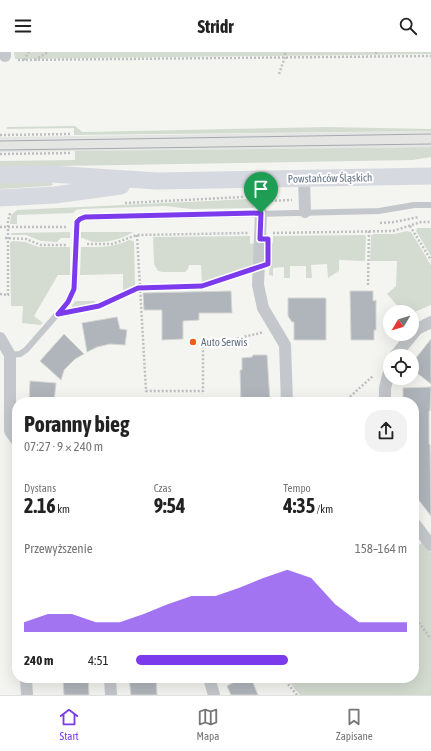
<!DOCTYPE html>
<html lang="pl">
<meta charset="utf-8">
<style>
body{margin:0;font-family:"Asap Condensed",sans-serif;background:#f2f2f2;color:#222;height:100vh;display:flex;flex-direction:column;font-size:15px;white-space:nowrap}
*{box-sizing:border-box;margin:0}
p{font-size:13px;color:#767676}
.icon{flex:none;width:22px;height:22px;fill:none;stroke:currentColor;stroke-width:2;stroke-linecap:round;stroke-linejoin:round}
.map{position:relative;flex:1;overflow:hidden}
.drawer{position:absolute;left:12px;top:345px;width:407px;height:286px;display:flex;flex-direction:column;background:#fff;border-radius:16px;box-shadow:0 4px 16px #0002}
.drawer>*{flex:none}
.needle{width:26px;rotate:232deg}
.controls{position:absolute;left:383px;top:253px;display:grid;gap:8px}
.controls a{display:grid;place-items:center;width:36px;height:36px;border-radius:50%;background:#fff;box-shadow:0 4px 16px #0002;font-size:20px}
.pin{position:absolute;display:grid;place-items:center;width:34px;height:34px;color:#fff;margin:-41px -17px;border-radius:50% 50% 50% 0;rotate:-45deg;box-shadow:0 0 4px #0007}
.pin .icon{rotate:45deg}
.round{display:grid;place-items:center;flex:none;width:42px;height:42px;border-radius:16px;background:#f2f2f2}
.overview{display:flex;align-items:center;justify-content:space-between;height:68px;padding:0 12px}
h1{font-size:22px;font-weight:700;line-height:30px}
.figures{display:grid;grid-template-columns:repeat(3,1fr);gap:6px;height:68px;padding:4px 12px}
.figures div{display:grid;align-content:center}
.figures b{font-size:20px;font-weight:700}
.figures small{font-size:11px;font-weight:400}
.figures p{font-size:11px}
.chart{height:112px;padding:8px 12px}
.chart p{display:flex;justify-content:space-between}
.chart svg{width:100%;height:72px;margin-top:4px;fill:#7c3aed;opacity:.7}
ul{padding:0 12px;list-style:none;font-size:13px}
li{display:grid;grid-template-columns:64px 48px 1fr;align-items:center;height:30px}
li i{height:10px;border-radius:5px;background:#7c3aed}
header{display:flex;justify-content:space-between;align-items:center;height:52px;padding:0 12px;background:#fff;font-size:18px;font-weight:700}
.dock{display:flex;justify-content:space-around;align-items:center;height:56px;border-top:1px solid #e0e0e0;background:#fff;font-size:11px;color:#767676}
.dock a{display:grid;justify-items:center;gap:2px}
.dock .selected{color:#7c3aed}
.map>svg:first-child{display:block}
</style>
<header><svg class="icon" aria-label="menu" viewBox="0 0 24 24"><path d="M4 6h16M4 12h16M4 18h16"/></svg>Stridr<svg class="icon" aria-label="search" viewBox="0 0 24 24"><circle cx="10" cy="10" r="6"/><path d="M15 15l6 6"/></svg></header>
<div class="map">
<svg width="431" height="643" viewBox="0 0 431 643">
<rect width="100%" height="100%" fill="#f4f5f0"/>
<!-- built -->
<path fill="#e5e6e4" d="M431 79V95L0 100V85Z"/>
<!-- green -->
<path fill="#d4dcd1" d="M14 0H431V2L15 7Z
M75 74 82 80 327 75 431 77V79L74 83V76L7 77V75Z
M431 95V105L413 108 0 115V109L75 108V99Z
M50 130 52 131 53 133 49 134 0 137V131Z
M249 147 254 148V156L192 157 165 154 82 157 76 158 73 161 17 163V172H10L11 163 17 158Z
M417 176H431V204L416 179Z
M407 179 411 180 431 213V253L412 261V260H403L387 242 396 234 397 209H370L371 184 373 182H394Z
M70 180V186H61L57 190 41 189 26 183H11V181Z
M81 180H133C123 187 104 192 90 189 87 188 84 186 81 186Z
M364 183 366 184 365 209 339 208V219L328 226 327 212 311 213 312 226H306V214H290V226H284V215L273 216V224L269 223 271 192 273 191V184Z
M250 184V192L255 191 254 214 202 232 201 213H189L188 217 185 220H163L158 219 154 212 153 185Z
M129 188 134 189 135 234 123 240V222L80 223 81 195C100 195 112 196 129 188Z
M12 189 25 190 39 195H70V223H58L34 264 43 271 40 273 22 271 23 254H11L10 191Z
M75 249H95L96 252 70 257Z
M423 490 431 501V643H300L286 626H414V497Z"/>
<!-- building -->
<path fill="#afb5bb" stroke="#d6d6d3" d="M231 239 232 261H199V268L183 269V287L162 288V258H144L143 241Z
M350 239H373V249L376 248V278H374V288H351Z
M288 246H326V288H294V270H292L288 264Z
M117 265 120 277 127 278 125 293 110 292 97 295 87 300 82 271Z
M64 282 84 302 75 307 64 318 61 328 40 309Z
M431 287V332L412 317V311Z
M253 303H267L270 350H241L240 318H242V306L252 305Z
M30 329 56 331 54 350H29Z
M431 335 430 359H429V392L430 393 431 464 414 442V350H403V336Z
M63 626H88L89 643H64Z
M129 626H156L157 643H131Z
M238 626H251L258 643H231L227 634 238 628Z"/>
<g fill="none" stroke-linecap="round" stroke-linejoin="round">
<!-- path -->
<path stroke="#bebfc1" stroke-width="2.5" stroke-dasharray="2 2" stroke-linecap="butt" d="M376 0 377 4
M18 8 431 4
M24 8 29 0
M35 8 48 0
M279 22 285 5V0
M0 83 72 82
M0 102 71 101
M248 145H251L258 149
M267 149 292 148
M125 151 243 145
M380 171 394 170 419 165
M410 174 431 208
M0 175H67
M273 181 393 179 421 170H431
M137 183 146 339H203V295L264 280
M5 186 26 187 41 193H66
M87 192H112L137 183 248 181
M368 233 369 179
M0 242 8 243V169L10 161
M74 259 99 254 138 236 202 234 246 220
M344 350 373 324
M414 564 431 587
M283 626 297 643"/>
<!-- lane -->
<path stroke="#c4c7cb" stroke-width="6" d="M10 303 20 302 26 298 68 250 72 244 75 234 77 171 82 166 379 159 414 153H431"/>
<!-- street -->
<path stroke="#c4c7cb" stroke-width="12" d="M5 4V0
M304 126 305 160
M261 161 258 233 263 256 285 293 287 350
M0 286 10 303V379L17 389
M395 304 417 277 431 270
M385 350V336L390 316
M414 471 431 493
M26 626 27 643
M110 626 111 643
M209 626 214 643"/>
<!-- secondary -->
<path stroke="#d6d9df" stroke-width="17" d="M0 123 51 122 157 129 431 124
M0 146 55 143 121 134"/>
<!-- tram -->
<path stroke="#a4a9af" stroke-width="1" d="M0 89 431 82
M0 98 431 92"/>
</g>
<g fill="none" stroke-linecap="round" stroke-linejoin="round">
<!-- route casing -->
<g stroke="#fff" stroke-width="8">
<path id="route" d="M261 161 260 187H268V212L202 234 138 236 99 254 58 262 68 250 74 237 77 170 80 167 85 165Z"/>
</g>
<!-- route -->
<use href="#route" stroke="#7c3aed" stroke-width="5"/>
</g>
<!-- markers -->
<circle fill="#eb5f1a" stroke="#fff" stroke-width="1.5" cx="193" cy="290" r="4"/>
<g text-anchor="middle" stroke-width="4" stroke-linejoin="round" paint-order="stroke">
<!-- street labels -->
<g font-size="11" fill="#627183" stroke="#fff">
<text transform="translate(330 126) rotate(-1)" y="4">Powstańców Śląskich</text>
</g>
<!-- poi labels -->
<g font-size="11" fill="#627183" stroke="#fff" text-anchor="start">
<text x="201" y="294">Auto Serwis</text>
</g>
</g>
</svg>
<div class="controls">
<a><svg class="needle" viewBox="-14 -14 28 28"><path d="M0-13l5 13h-10z" fill="#e53935"/><path d="M0 13l5-13h-10z" fill="#767676"/></svg></a>
<a><svg class="icon" aria-label="locate" viewBox="0 0 24 24"><circle cx="12" cy="12" r="6"/><path d="M12 2v4M12 18v4M2 12h4M18 12h4"/></svg></a>
</div>
<div class="pin" style="left:261px;top:161px;background:#1e9e55"><svg class="icon" aria-label="arrive" viewBox="0 0 24 24"><path d="M6 21V4h12l-3 4 3 4H6"/></svg></div>
<section class="drawer">
<div class="overview"><div><h1>Poranny bieg</h1><p>07:27 · 9 × 240 m</p></div><a class="round"><svg class="icon" aria-label="share" viewBox="0 0 24 24"><path d="M12 15V3M7 8l5-5 5 5M5 13v7h14v-7"/></svg></a></div>
<div class="figures">
<div><p>Dystans</p><b>2.16<small> km</small></b></div>
<div><p>Czas</p><b>9:54</b></div>
<div><p>Tempo</p><b>4:35<small> /km</small></b></div>
</div>
<div class="chart"><p><span>Przewyższenie</span>158–164 m</p>
<svg viewBox="0 0 160 44" preserveAspectRatio="none"><path d="M0 44V38L10 33L20 33L30 38L40 38L50 33L60 27L70 22L80 22L90 17L100 11L110 6L120 11L130 27L140 38L150 38L160 38V44z"/></svg>
</div>
<ul>
<li><b>240 m</b>4:51<i style="width:56%"></i></li>
</ul>
</section>
</div>
<nav class="dock">
<a class="selected"><svg class="icon" aria-label="home" viewBox="0 0 24 24"><path d="M3 11l9-7 9 7M6 9v11h12V9"/></svg>Start</a>
<a><svg class="icon" aria-label="map" viewBox="0 0 24 24"><path d="M3 6l6-2 6 2 6-2v14l-6 2-6-2-6 2zM9 4v14M15 6v14"/></svg>Mapa</a>
<a><svg class="icon" aria-label="saved" viewBox="0 0 24 24"><path d="M7 4h10v16l-5-4-5 4z"/></svg>Zapisane</a>
</nav>
